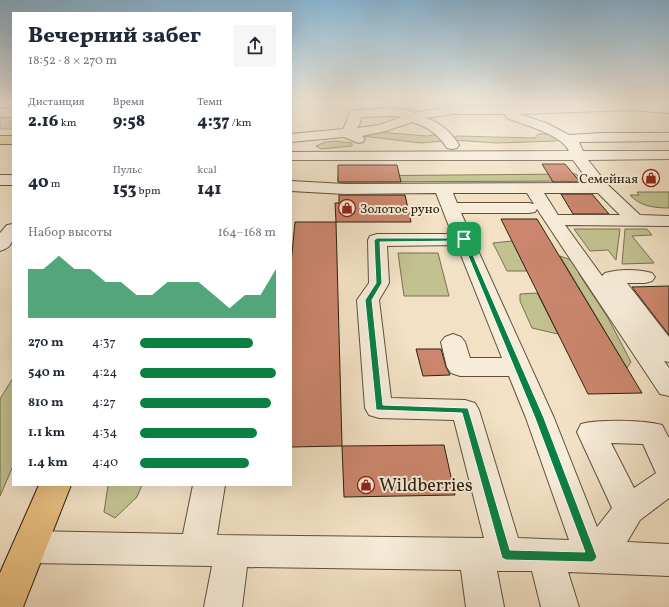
<!DOCTYPE html>
<html lang="ru">
<meta charset="utf-8">
<style>
body{margin:0;font-family:Vollkorn,serif;background:#f6f6f7;color:#1f2937;height:100vh;display:flex;flex-direction:column;font-size:15px;white-space:nowrap}
*{box-sizing:border-box;margin:0}
p{font-size:13px;color:#747a83}
.icon{flex:none;width:22px;height:22px;fill:none;stroke:currentColor;stroke-width:2;stroke-linecap:round;stroke-linejoin:round}
.map{position:relative;flex:1;overflow:hidden}
.sheet{position:absolute;left:12px;top:12px;width:280px;height:474px;display:flex;flex-direction:column;background:#fff;border-radius:0px;box-shadow:0 4px 16px #0002}
.sheet>*{flex:none}
.pin{position:absolute;display:grid;place-items:center;width:34px;height:34px;color:#fff;margin:-17px;border-radius:8px;box-shadow:0 2px 6px #0006}
.round{display:grid;place-items:center;flex:none;width:42px;height:42px;border-radius:0px;background:#f6f6f7}
.headline{display:flex;align-items:center;justify-content:space-between;height:68px;padding:0 16px}
h1{font-size:22px;font-weight:800;line-height:30px}
.figures{display:grid;grid-template-columns:repeat(3,1fr);gap:6px;height:68px;padding:4px 16px}
.figures div{display:grid;align-content:center}
.figures b{font-size:17px;font-weight:800}
.figures small{font-size:11px;font-weight:400}
.figures p{font-size:11px}
.chart{height:112px;padding:8px 16px}
.chart p{display:flex;justify-content:space-between}
.chart svg{width:100%;height:72px;margin-top:4px;fill:#0b8043;opacity:.7}
ul{padding:0 16px;list-style:none;font-size:13px}
li{display:grid;grid-template-columns:64px 48px 1fr;align-items:center;height:30px}
li i{height:10px;border-radius:5px;background:#0b8043}
.map>svg:first-child{display:block}
</style>
<div class="map">
<svg width="669" height="607" viewBox="0 0 669 607">
<rect width="100%" height="100%" fill="#f2e1c5"/>
<filter id="stains"><feTurbulence type="fractalNoise" baseFrequency=".005" numOctaves="4"/><feColorMatrix values="0 0 0 0 .2 0 0 0 0 .09 0 0 0 0 .02 0 0 0 .5 -.17"/></filter>
<radialGradient id="worn" r=".72"><stop offset=".6" stop-color="#630" stop-opacity="0"/><stop offset="1" stop-color="#630" stop-opacity=".3"/></radialGradient>
<!-- green -->
<path fill="#c2c190" stroke="#787050" d="M373 102H528L515 106 480 104 426 105 423 102Z
M13 115V129H0V118Z
M376 132 427 136 433 135 453 138 456 136 535 138 538 134H550L557 139 556 141 497 143 452 140 421 143 362 136Z
M335 141 352 143V146L321 149 316 146 325 142Z
M573 174H576L580 178 579 181 338 182V176Z
M637 192H669V208C654 208 640 206 630 195H639Z
M574 229H620L616 260 608 250 590 251Z
M625 229H647L652 235 632 236 654 263 622 264Z
M512 241 527 271H507L493 243Z
M398 253H438L449 296H404Z
M560 256 571 260 577 268 579 274 608 318 631 362 627 368Z
M537 293 558 334 532 328 520 301V294Z
M13 378V466L0 496V399Z
M108 485H142L137 497 115 518 104 512Z"/>
<!-- building -->
<path fill="#cb866d" stroke="#2d2010" d="M542 164H565L580 182H553Z
M338 165H397L401 182H338Z
M561 194H592L609 214H573Z
M339 195H405L411 222H336L335 203H339Z
M501 219H537L642 393 588 394Z
M295 222H336L342 446 291 447V264Z
M669 286V335L632 287Z
M416 349H441L446 367 450 375 423 376Z
M444 445 455 495 344 497 342 446Z"/>
<g fill="none" stroke-linecap="round" stroke-linejoin="round">
<!-- minor casing -->
<g stroke="#5e503d" stroke-width="2">
<path id="minor" d="M631 102 669 105V113L631 110 519 114 546 123 569 135 601 133H669V141L579 142 583 151H669V159L588 160 608 185 640 215 669 216V226L565 225 602 276 605 273C619 269 638 269 652 273L655 277 652 281 645 283H627L669 337V362L664 361 669 368V396L660 394 537 209 535 212 529 213H461L554 418 597 527 612 508 577 432 581 424C599 419 644 420 662 425L669 438V498L640 520 627 542 669 544V576L568 572 579 607H541L532 571H497L504 607H466L461 570 247 567 242 607H204L212 566 29 563 17 558 12 547 17 536 29 531 183 534 193 485H225L217 535 484 538 454 420 379 418 369 415 365 408 357 300 369 283 368 240 370 236 377 234H452L436 193 345 194 291 191V181L345 184 590 183 573 160H291V152L569 151C563 135 522 124 507 118L505 115 506 114H453L426 118C441 123 451 132 459 145L457 148 452 149 447 148C438 134 428 127 412 122L386 131 362 136 365 139 363 142 358 143 344 137 291 142V134L343 129C347 123 347 117 351 111L355 110 394 108 412 111 414 113 453 106H519ZM394 116 402 117 379 125 357 128 360 123 361 117ZM453 193H527L534 204 529 203H457ZM544 193H598L620 215H558ZM457 245 502 358H470L465 342 461 337 453 334 445 337 441 342 447 367 451 373 460 376H509L526 418 569 540 518 538 479 410 475 403 465 400 391 398 379 300 389 283 387 246ZM611 443 643 444 656 473 634 488Z
M0 109H13V117H0Z
M0 175H13V185H0Z
M13 224C13 237 15 247 0 251V233L7 225Z"/>
</g>
<!-- major casing -->
<g stroke="#2d2010" stroke-width="2">
<path id="major" d="M0 136H13V144H0Z
M39 485H71L23 607H0V573Z"/>
</g>
<!-- minor -->
<use href="#minor" fill="#f7ecd9" fill-rule="evenodd"/>
<!-- major -->
<use href="#major" fill="#e9c082" fill-rule="evenodd"/>
</g>
<!-- sky -->
<linearGradient id="sky" x2="0" y2="1"><stop stop-color="#89b7d6"/><stop offset="0.55" stop-color="#f9f2e5"/><stop offset="1" stop-color="#f9f2e5" stop-opacity="0"/></linearGradient>
<rect width="669" height="187" fill="url(#sky)"/>
<!-- route -->
<path fill="#0b8043" stroke="#fff" fill-rule="evenodd" d="M377 238H464L466 239 544 418 597 557 595 560 592 562 506 560 502 558 462 413 376 410 365 300 376 283 374 240ZM462 241 535 418 585 552 510 550 468 408 383 405 372 300 382 283 380 242Z"/>
<!-- icons -->
<defs>
<g id="shop-ring" transform="scale(0.9)"><circle r="9.5" fill="#f7ecd9" stroke="#8f2418" stroke-width="1.5"/><path d="M-5-2.5h2.3a2.7 3.5 0 0 1 5.4 0H5L5.5 6h-11ZM-1.5-2.5h3a1.5 2.3 0 0 0-3 0Z" fill="#8f2418"/></g>
</defs>
<g fill-rule="evenodd">
<use href="#shop-ring" x="651" y="178"/>
<use href="#shop-ring" x="347" y="208"/>
<use href="#shop-ring" x="366" y="485"/>
</g>
<g text-anchor="middle" stroke-width="4" stroke-linejoin="round" paint-order="stroke">
<!-- far-poi labels -->
<g font-size="13" fill="#2d2010" stroke="#f7ecd9" text-anchor="end">
<text x="638" y="183">Семейная</text>
<text x="360" y="213" text-anchor="start">Золотое руно</text>
</g>
<!-- near-poi labels -->
<g font-size="18" fill="#2d2010" stroke="#f7ecd9" text-anchor="start">
<text x="379" y="491">Wildberries</text>
</g>
</g>
<rect width="100%" height="100%" filter="url(#stains)"/>
<rect width="100%" height="100%" fill="url(#worn)"/>
</svg>
<div class="pin" style="left:464px;top:239px;background:#1e9e55"><svg class="icon" aria-label="arrive" viewBox="0 0 24 24"><path d="M6 21V4h12l-3 4 3 4H6"/></svg></div>
<section class="sheet">
<div class="headline"><div><h1>Вечерний забег</h1><p>18:52 · 8 × 270 m</p></div><a class="round"><svg class="icon" aria-label="share" viewBox="0 0 24 24"><path d="M12 15V3M7 8l5-5 5 5M5 13v7h14v-7"/></svg></a></div>
<div class="figures">
<div><p>Дистанция</p><b>2.16<small> km</small></b></div>
<div><p>Время</p><b>9:58</b></div>
<div><p>Темп</p><b>4:37<small> /km</small></b></div>
</div>
<div class="figures">
<div><b>40<small> m</small></b></div>
<div><p>Пульс</p><b>153<small> bpm</small></b></div>
<div><p>kcal</p><b>141</b></div>
</div>
<div class="chart"><p><span>Набор высоты</span>164–168 m</p>
<svg viewBox="0 0 160 44" preserveAspectRatio="none"><path d="M0 44V14L10 14L20 6L30 14L40 14L50 22L60 22L70 30L80 30L90 22L100 22L110 22L120 30L130 38L140 30L150 30L160 14V44z"/></svg>
</div>
<ul>
<li><b>270 m</b>4:37<i style="width:83%"></i></li>
<li><b>540 m</b>4:24<i style="width:100%"></i></li>
<li><b>810 m</b>4:27<i style="width:96%"></i></li>
<li><b>1.1 km</b>4:34<i style="width:86%"></i></li>
<li><b>1.4 km</b>4:40<i style="width:80%"></i></li>
</ul>
</section>
</div>
